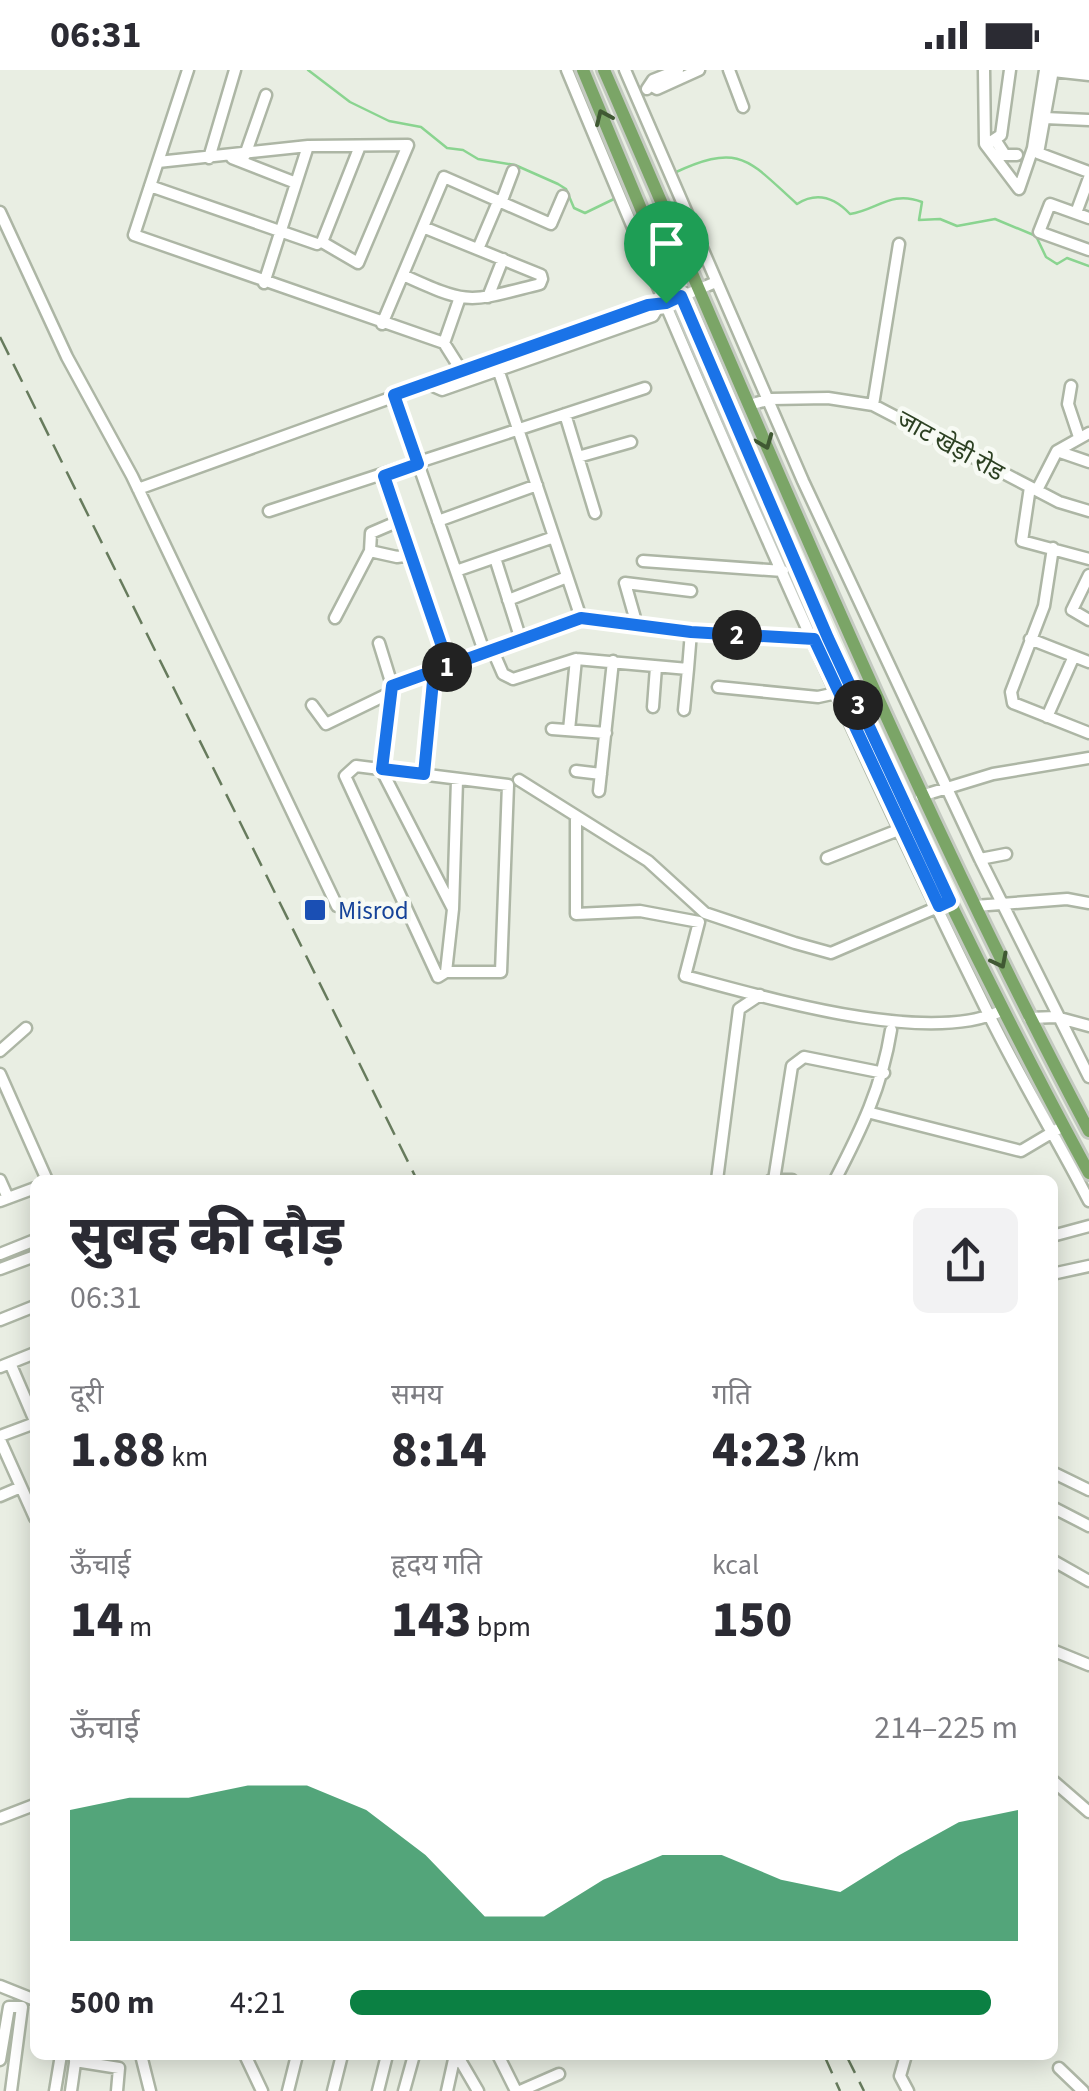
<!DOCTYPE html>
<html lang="hi">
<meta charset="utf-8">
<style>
body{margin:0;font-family:"Source Sans 3","Noto Sans Devanagari",sans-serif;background:#f2f2f3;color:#2b2b33;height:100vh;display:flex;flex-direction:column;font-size:38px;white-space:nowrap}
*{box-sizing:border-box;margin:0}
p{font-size:32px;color:#7c7c81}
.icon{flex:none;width:55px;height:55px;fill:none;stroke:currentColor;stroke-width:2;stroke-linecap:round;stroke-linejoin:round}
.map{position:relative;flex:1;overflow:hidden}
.drawer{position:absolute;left:30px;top:1105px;width:1028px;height:885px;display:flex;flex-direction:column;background:#fff;border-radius:15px;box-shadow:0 5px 25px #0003}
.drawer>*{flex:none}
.pin{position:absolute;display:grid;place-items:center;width:85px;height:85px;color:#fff;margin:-102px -42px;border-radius:50% 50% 50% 0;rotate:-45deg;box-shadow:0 0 10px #0007}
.pin .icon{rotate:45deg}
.km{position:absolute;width:50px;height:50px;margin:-25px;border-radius:50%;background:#222;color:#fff;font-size:28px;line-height:50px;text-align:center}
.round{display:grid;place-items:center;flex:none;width:105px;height:105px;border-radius:15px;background:#f2f2f3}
.overview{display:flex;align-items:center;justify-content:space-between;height:170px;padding:0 40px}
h1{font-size:55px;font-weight:800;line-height:75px}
.metrics{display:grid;grid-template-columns:repeat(3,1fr);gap:15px;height:170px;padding:10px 40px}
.metrics div{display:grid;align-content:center}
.metrics b{font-size:50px;font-weight:800}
.metrics small{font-size:28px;font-weight:400}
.metrics p{font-size:28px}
.chart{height:280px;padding:20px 40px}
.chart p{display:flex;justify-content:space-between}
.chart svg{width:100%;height:180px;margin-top:10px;fill:#0b8043;opacity:.7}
ul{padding:0 40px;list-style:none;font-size:32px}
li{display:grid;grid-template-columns:160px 120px 1fr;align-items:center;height:75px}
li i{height:25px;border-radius:12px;background:#0b8043}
.status{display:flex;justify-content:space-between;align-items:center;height:70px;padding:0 50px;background:#fff;direction:ltr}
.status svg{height:28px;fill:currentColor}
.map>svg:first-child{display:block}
</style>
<div class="status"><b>06:31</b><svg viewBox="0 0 49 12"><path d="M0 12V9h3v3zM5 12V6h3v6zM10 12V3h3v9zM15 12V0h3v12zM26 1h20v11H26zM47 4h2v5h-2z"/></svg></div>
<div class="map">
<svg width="1089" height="2021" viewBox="0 0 1089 2021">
<rect width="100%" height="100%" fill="#e9eee3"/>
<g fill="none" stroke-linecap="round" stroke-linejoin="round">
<!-- stream -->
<path stroke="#8ad490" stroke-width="2.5" d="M308 0 350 32 389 51 421 57 447 78 463 80 478 89 515 95 558 114 566 119 574 138 585 143 616 128
M674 103C741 72 748 90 797 134 816 122 834 127 850 144 877 140 891 120 922 132L919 150 940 149 957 156 995 149 1036 166 1046 187 1057 194 1067 188 1089 196"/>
<!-- minor casing -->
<g stroke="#adb6a5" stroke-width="15">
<path id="minor" d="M188 0 134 165 444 273 461 300
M567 0C699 318 836 636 989 945 1020 1008 1057 1069 1089 1131
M625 0 803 411 980 789 1089 1007
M729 0 743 37
M984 0 985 74 1019 119 1033 78 1045 0
M1053 0 1038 83 1089 102
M1053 1 1089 5
M652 16 657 19 699 0
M647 19 653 10 678 0
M1045 48 1089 50
M996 71 1005 85H1017
M986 75 1001 65 1010 0
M245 85 266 25
M209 88 235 0
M232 88 296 113
M158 92 308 76 408 75 358 193 322 172 360 76
M150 116 317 174
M501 133 513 101
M0 142 67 287 132 406 337 836
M1076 143 1089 108
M1089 148 1050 134 1039 162 1089 180
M478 179 498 132
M403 205C471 236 468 232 540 214L542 209 541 205 423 157
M264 213 308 76
M488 227 503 189
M382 254 444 107 551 154 563 126
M444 273 459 230
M494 287 581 548
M426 313 442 320 653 246 659 236
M1071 316 1068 334 1079 367
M394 325 485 584
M749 335 771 329 828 328 873 335 1059 432 1089 441
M873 335 899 174
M565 344 595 443
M1057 381 1089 392
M578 387 631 372
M383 406 449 597
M1030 417 1022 471 1089 489
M138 419 648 235 659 236 716 212
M1037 420 1057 381 1089 363
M269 441 645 318
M399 451 371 463 370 481 397 487 411 485
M438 451 537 415
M1053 478 1044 536 1011 622 1013 633 1089 663
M495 488 521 570
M643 491 783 501
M456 501 554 467
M1089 505 1072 540 1089 550
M508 530 567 507
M335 548 370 481
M637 555 625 513 691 521
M1030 569 1089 592
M379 573 392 615
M493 581 503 604 513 609 576 589 688 599 691 562
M718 617 818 627 841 622
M312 635 326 654 392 622
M653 637 656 597
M684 640 688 599
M1047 647 1074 586
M552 659 606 663
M569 660 576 589
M356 696 508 715 501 902H446L438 907 345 706Z
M576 701 601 704
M424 704 434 601
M519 710 648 791 705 843 795 873 831 883 945 834
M599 721 613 591
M921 726 993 704 1089 688
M576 748V844L640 841 699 852 685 906C765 927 926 976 1001 941
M827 788 906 757
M980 789 1006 784
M975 836 1067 829 1089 833
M453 839 381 699 392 615 581 548 691 562 817 569
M446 902 453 839 457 710
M1029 948 1056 947 1089 956
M0 981 26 958
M0 1004 47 1110
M871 1043 1021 1081 1058 1059
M0 1110 8 1128
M717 1110 739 939 760 925
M771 1110H792
M774 1110 792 996 804 987 884 1003
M835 1110C861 1060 882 1017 891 960
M0 1131 35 1118
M1052 1166 1089 1156
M0 1184 35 1170
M0 1199 35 1186
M1052 1204 1089 1196
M0 1250 35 1236
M10 1293 35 1351
M0 1297 35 1283
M0 1366 35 1353
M0 1370 35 1448
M1052 1402 1089 1420
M0 1426 21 1417
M1052 1437 1089 1456
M1052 1490 1089 1511
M1052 1580 1089 1595
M1052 1710 1089 1742
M0 1748 34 1735
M0 1916 35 1930
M141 1985 150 2021
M245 1985 262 2021
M457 1985 478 2021
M498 1985 516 2021
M906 1985 900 2006 908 2021
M0 1990 9 1937H22L11 2021
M75 1991 119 1998 117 2021
M1059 1998 1083 2021
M55 2021 61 1985
M71 2021 76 1986
M288 2021 297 1985
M333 2021 342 1985
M378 2021 387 1985
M404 2021 414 1985
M447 2021 455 1985
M520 2021 559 2004"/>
</g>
<!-- major casing -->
<g stroke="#c4cac1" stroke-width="18">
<path id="major" d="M583 0C738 373 896 748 1089 1103
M604 0C760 357 906 717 1089 1061"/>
</g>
<!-- minor -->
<use href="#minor" stroke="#fff" stroke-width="10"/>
<!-- major -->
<use href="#major" stroke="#7ba567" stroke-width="12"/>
<!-- rail -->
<path stroke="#677b5d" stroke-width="2.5" stroke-dasharray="20 10" stroke-linecap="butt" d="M0 267 417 1110
M824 1985 840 2021
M846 1985 864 2021"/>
</g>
<!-- one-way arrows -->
<defs><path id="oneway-chevron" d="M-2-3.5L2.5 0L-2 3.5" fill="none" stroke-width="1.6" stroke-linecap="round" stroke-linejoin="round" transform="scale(2.5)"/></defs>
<g stroke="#405933">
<use href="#oneway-chevron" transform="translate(603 47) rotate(-114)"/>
<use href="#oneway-chevron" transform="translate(765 372) rotate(68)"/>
<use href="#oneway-chevron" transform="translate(1000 891) rotate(63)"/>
</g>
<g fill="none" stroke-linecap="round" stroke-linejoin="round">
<!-- route casing -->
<g stroke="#fff" stroke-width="20">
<path id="route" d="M666 233 648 235 394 325 418 394 384 406 449 597 434 601 424 704 382 699 392 616 581 548 691 562 814 569 939 836 950 831 828 568 681 226 666 233"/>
</g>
<!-- route -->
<use href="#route" stroke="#1a73e8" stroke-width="12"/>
</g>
<!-- markers -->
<rect fill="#1a4fb4" stroke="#f7faf4" stroke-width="4" x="303" y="828" width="24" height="24" rx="5"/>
<g text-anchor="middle" stroke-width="9" stroke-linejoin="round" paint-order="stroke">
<!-- street labels -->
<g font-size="25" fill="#2c4022" stroke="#f7faf4">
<text transform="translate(951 375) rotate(29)" y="9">जाट खेड़ी रोड</text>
</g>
<!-- transit labels -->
<g font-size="25" fill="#164399" stroke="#f7faf4" text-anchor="start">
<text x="338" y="849">Misrod</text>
</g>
</g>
</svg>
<div class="pin" style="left:666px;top:233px;background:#1e9e55"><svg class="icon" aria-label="arrive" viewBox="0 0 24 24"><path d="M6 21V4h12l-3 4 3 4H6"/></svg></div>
<b class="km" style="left:447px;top:597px">1</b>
<b class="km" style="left:737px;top:565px">2</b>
<b class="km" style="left:858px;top:635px">3</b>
<section class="drawer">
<div class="overview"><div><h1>सुबह की दौड़</h1><p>06:31</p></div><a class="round"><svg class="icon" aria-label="share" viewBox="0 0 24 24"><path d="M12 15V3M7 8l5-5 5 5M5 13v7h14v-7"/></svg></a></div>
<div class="metrics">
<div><p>दूरी</p><b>1.88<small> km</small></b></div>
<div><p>समय</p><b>8:14</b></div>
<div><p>गति</p><b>4:23<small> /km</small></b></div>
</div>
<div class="metrics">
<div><p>ऊँचाई</p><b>14<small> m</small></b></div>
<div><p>हृदय गति</p><b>143<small> bpm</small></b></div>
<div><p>kcal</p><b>150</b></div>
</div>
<div class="chart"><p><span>ऊँचाई</span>214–225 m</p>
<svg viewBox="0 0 160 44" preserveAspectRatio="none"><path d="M0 44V12L10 9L20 9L30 6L40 6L50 12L60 23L70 38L80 38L90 29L100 23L110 23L120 29L130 32L140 23L150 15L160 12V44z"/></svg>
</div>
<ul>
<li><b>500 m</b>4:21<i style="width:96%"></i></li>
</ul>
</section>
</div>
